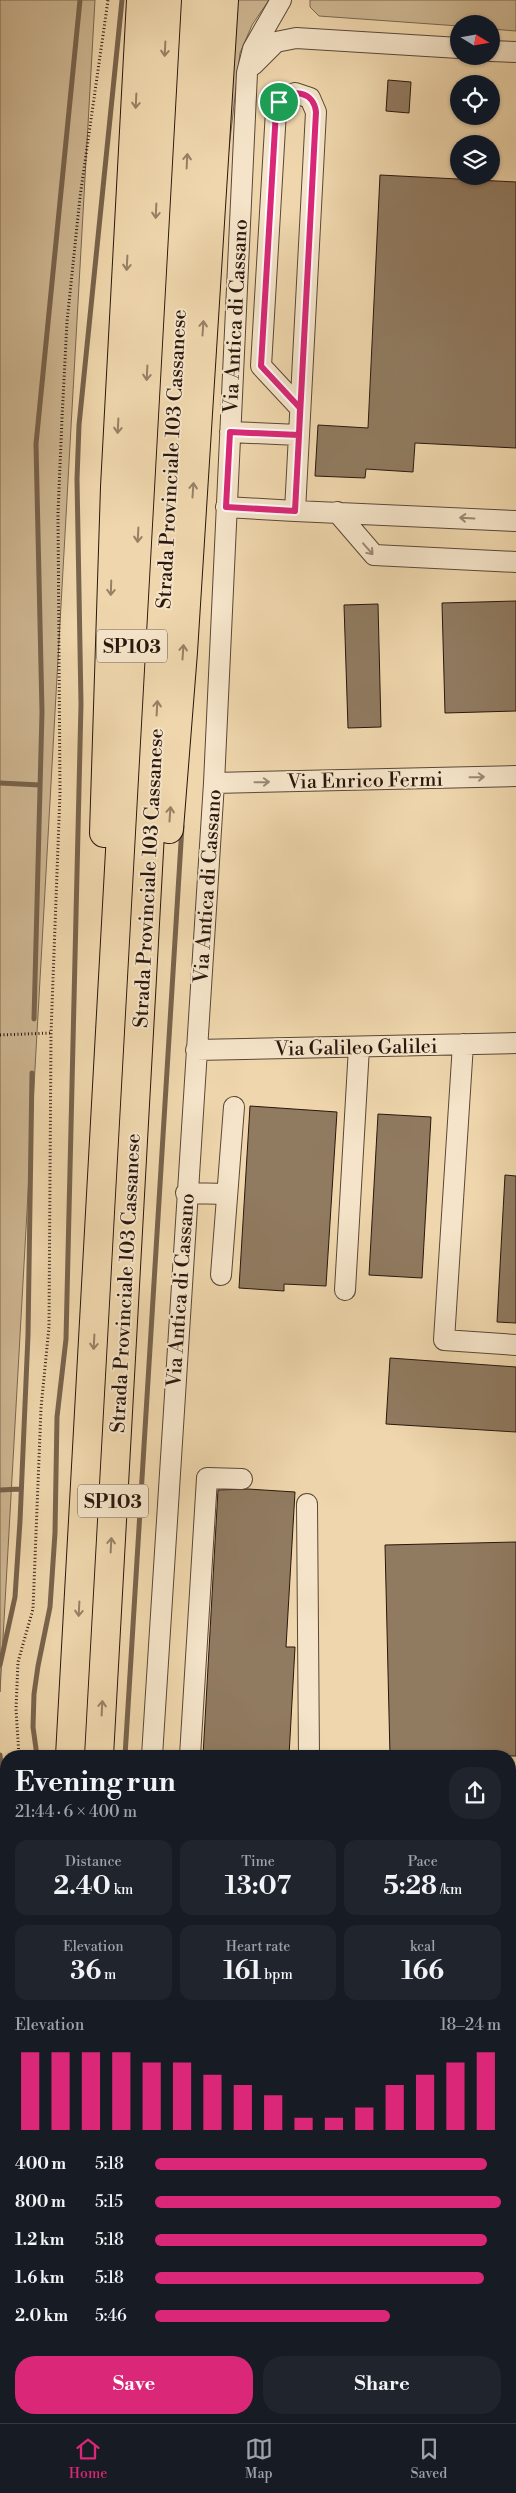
<!DOCTYPE html>
<meta charset="utf-8">
<style>
body{margin:0;font-family:"Libre Bodoni",serif;background:#20242c;color:#f1f3f6;height:100vh;display:flex;flex-direction:column;font-size:19px;white-space:nowrap}
*{box-sizing:border-box;margin:0}
p{font-size:16px;color:#9ea1a6}
.icon{flex:none;width:28px;height:28px;fill:none;stroke:currentColor;stroke-width:2;stroke-linecap:round;stroke-linejoin:round}
.map{position:relative;flex:1;overflow:hidden}
.panel{position:absolute;left:0px;top:1750px;width:516px;height:674px;display:flex;flex-direction:column;background:#171b24;border-radius:20px 20px 0 0;box-shadow:0 1px 4px #0004}
.panel>*{flex:none}
.needle{width:32px;rotate:101deg}
.controls{position:absolute;left:450px;top:15px;display:grid;gap:10px}
.controls a{display:grid;place-items:center;width:50px;height:50px;border-radius:50%;background:#171b24;box-shadow:0 1px 4px #0004;font-size:25px}
.pin{position:absolute;display:grid;place-items:center;width:42px;height:42px;color:#fff;margin:-21px;border:2px solid #fff;border-radius:50%;box-shadow:0 1px 5px #0007}
.round{display:grid;place-items:center;flex:none;width:52px;height:52px;border-radius:20px;background:#20242c}
.head{display:flex;align-items:center;justify-content:space-between;height:85px;padding:0 15px}
h1{font-size:28px;font-weight:700;line-height:38px}
.metrics{display:grid;grid-template-columns:repeat(3,1fr);gap:8px;height:85px;padding:5px 15px}
.metrics div{display:grid;align-content:center;border-radius:12px;background:#20242c;text-align:center}
.metrics b{font-size:25px;font-weight:700}
.metrics small{font-size:14px;font-weight:400}
.metrics p{font-size:14px}
.chart{height:140px;padding:10px 15px}
.chart p{display:flex;justify-content:space-between}
.chart svg{width:100%;height:90px;margin-top:5px;stroke:#db2777;stroke-width:6}
.primary-button{display:flex;gap:10px;margin-top:auto;padding:10px 15px}
.primary-button a{flex:1;height:58px;border-radius:20px;background:#db2777;color:#fff;font-size:20px;font-weight:700;line-height:58px;text-align:center}
.primary-button a+a{background:#20242c;color:#f1f3f6}
ul{padding:0 15px;list-style:none;font-size:16px}
li{display:grid;grid-template-columns:80px 60px 1fr;align-items:center;height:38px}
li i{height:12px;border-radius:6px;background:#db2777}
.tab-bar{display:flex;justify-content:space-around;align-items:center;height:70px;border-top:1px solid #363941;background:#171b24;font-size:14px;color:#9ea1a6}
.tab-bar a{display:grid;justify-items:center;gap:2px}
.tab-bar .on{color:#db2777}
.map>svg:first-child{display:block}
</style>
<div class="map">
<svg width="516" height="2423" viewBox="0 0 516 2423">
<rect width="100%" height="100%" fill="#efd6ac"/>
<filter id="stains"><feTurbulence type="fractalNoise" baseFrequency=".004" numOctaves="4"/><feColorMatrix values="0 0 0 0 .2 0 0 0 0 .09 0 0 0 0 .02 0 0 0 .5 -.17"/></filter>
<radialGradient id="worn" r=".72"><stop offset=".6" stop-color="#630" stop-opacity="0"/><stop offset="1" stop-color="#630" stop-opacity=".3"/></radialGradient>
<!-- green -->
<path fill="#cdb691" stroke="#7b6650" d="M0 0H95L0 1692Z
M226 0H269L252 25 240 53 225 183Z
M310 0H516V31L491 29V24H459V26L319 16 310 7Z
M139 2418H272V2423H138Z"/>
<g fill="none" stroke-linecap="round" stroke-linejoin="round">
<!-- stream -->
<path stroke="#78634c" stroke-width="5" d="M0 783 40 785
M34 1019 42 712 36 444 80 0
M0 1490 21 1489
M0 1665 15 1597 20 1521 28 1335 32 1073
M0 1755 2 1778
M37 1756 33 1727 34 1694 38 1666 50 1607 55 1533 57 1417 66 1339 81 704 77 479 79 425 122 0
M125 1756 182 826
M0 1818V1807
M0 2324 6 2265"/>
</g>
<!-- building -->
<path fill="#907a60" stroke="#29170e" d="M388 80 411 82 409 113 386 111Z
M380 175 516 182V448L415 443 413 472 366 469 365 478 315 476 318 425 368 428Z
M516 601V711L445 713 442 603Z
M378 604 381 727 348 728 344 605Z
M250 1106 337 1112 326 1286 284 1284V1291L239 1288Z
M378 1114 431 1117 422 1278 369 1275Z
M505 1175 516 1176V1323L497 1322Z
M390 1358 516 1367V1432L386 1424Z
M248 1489 295 1492 286 1647H295L289 1756H203L218 1490Z
M516 1542V1756H390L385 1545Z"/>
<g fill="none" stroke-linecap="round" stroke-linejoin="round">
<!-- minor casing -->
<g stroke="#5a4736" stroke-width="22">
<path id="minor" d="M491 51 516 52
M253 65 276 42 296 38 459 48
M300 408 261 366 276 111 281 99 295 93 310 98 316 112 295 511 516 521
M230 432 299 435
M226 507 295 511
M337 512 374 555 516 562
M214 783 516 776
M463 1044 444 1340 516 1345
M196 1050 516 1043
M186 1193 227 1194
M221 1275 234 1107
M345 1290 359 1047
M307 1504 309 1756
M152 1756 214 783 247 73 253 49 281 0
M190 1756 207 1478 242 1479
M510 2244 516 2243
M109 2423V2418"/>
</g>
<!-- highway casing -->
<g stroke="#29170e" stroke-width="30">
<path id="highway" d="M169 829 183 652 224 0
M104 833 115 487 141 0
M70 1756 167 0
M99 1756 196 0
M32 2423 33 2418
M62 2423V2418"/>
</g>
<!-- path -->
<path stroke="#29170e" stroke-width="3" stroke-dasharray="1 2.5" stroke-linecap="butt" d="M0 1035 51 1033
M19 1756 16 1709 18 1662 33 1609 41 1408 49 1327 51 1033 60 793 58 513 62 418 67 322 80 197 108 0
M0 1789H6
M0 2135 6 2057
M155 2423 156 2420
M201 2423 202 2418
M281 2423 282 2418"/>
<!-- minor -->
<use href="#minor" stroke="#f5e4c9" stroke-width="20"/>
<!-- highway -->
<use href="#highway" stroke="#efd6ac" stroke-width="28"/>
</g>
<!-- one-way arrows -->
<defs><path id="oneway-shaft" d="M-6 0H5M1.5-3L5.5 0L1.5 3" fill="none" stroke-width="1.6" stroke-linecap="round" stroke-linejoin="round" transform="scale(1.25)"/></defs>
<g stroke="#968065">
<use href="#oneway-shaft" transform="translate(165 49) rotate(93)"/>
<use href="#oneway-shaft" transform="translate(136 101) rotate(93)"/>
<use href="#oneway-shaft" transform="translate(187 161) rotate(-87)"/>
<use href="#oneway-shaft" transform="translate(156 211) rotate(93)"/>
<use href="#oneway-shaft" transform="translate(127 263) rotate(93)"/>
<use href="#oneway-shaft" transform="translate(203 328) rotate(-86)"/>
<use href="#oneway-shaft" transform="translate(147 373) rotate(93)"/>
<use href="#oneway-shaft" transform="translate(118 426) rotate(93)"/>
<use href="#oneway-shaft" transform="translate(193 490) rotate(-86)"/>
<use href="#oneway-shaft" transform="translate(138 535) rotate(93)"/>
<use href="#oneway-shaft" transform="translate(111 588) rotate(92)"/>
<use href="#oneway-shaft" transform="translate(183 652) rotate(-86)"/>
<use href="#oneway-shaft" transform="translate(157 708) rotate(-87)"/>
<use href="#oneway-shaft" transform="translate(170 814) rotate(-86)"/>
<use href="#oneway-shaft" transform="translate(94 1342) rotate(93)"/>
<use href="#oneway-shaft" transform="translate(111 1545) rotate(-87)"/>
<use href="#oneway-shaft" transform="translate(79 1609) rotate(93)"/>
<use href="#oneway-shaft" transform="translate(102 1708) rotate(-87)"/>
</g>
<g stroke="#998875">
<use href="#oneway-shaft" transform="translate(467 518) rotate(-177)"/>
<use href="#oneway-shaft" transform="translate(368 549) rotate(49)"/>
<use href="#oneway-shaft" transform="translate(477 777) rotate(-1)"/>
<use href="#oneway-shaft" transform="translate(262 782) rotate(-1)"/>
</g>
<g fill="none" stroke-linecap="round" stroke-linejoin="round">
<!-- route casing -->
<g stroke="#fff" stroke-width="10">
<path id="route" d="M279 102 276 111 261 366 300 408 299 435 230 432 226 507 295 511 316 112C314 92 292 87 279 102"/>
</g>
<!-- route -->
<use href="#route" stroke="#db2777" stroke-width="6"/>
</g>
<g text-anchor="middle" stroke-width="4" stroke-linejoin="round" paint-order="stroke">
<!-- shield labels -->
<g fill="#f5e4c9" stroke="#665446" stroke-width="1">
<rect x="97" y="629.5" width="70" height="33" rx="4"/>
<rect x="78" y="1484.5" width="70" height="33" rx="4"/>
</g>
<g font-size="19" font-weight="bold" fill="#29170e">
<text x="132" y="653">SP103</text>
<text x="113" y="1508">SP103</text>
</g>
<!-- street labels -->
<g font-size="20" fill="#29170e" stroke="#f5e4c9">
<text transform="translate(235 316) rotate(-87)" y="7">Via Antica di Cassano</text>
<text transform="translate(171 459) rotate(-87)" y="7">Strada Provinciale 103 Cassanese</text>
<text transform="translate(365 780) rotate(-1)" y="7">Via Enrico Fermi</text>
<text transform="translate(148 878) rotate(-87)" y="7">Strada Provinciale 103 Cassanese</text>
<text transform="translate(207 886) rotate(-86)" y="7">Via Antica di Cassano</text>
<text transform="translate(356 1047) rotate(-1)" y="7">Via Galileo Galilei</text>
<text transform="translate(125 1283) rotate(-87)" y="7">Strada Provinciale 103 Cassanese</text>
<text transform="translate(180 1290) rotate(-86)" y="7">Via Antica di Cassano</text>
</g>
</g>
<rect width="100%" height="100%" filter="url(#stains)"/>
<rect width="100%" height="100%" fill="url(#worn)"/>
</svg>
<div class="controls">
<a><svg class="needle" viewBox="-14 -14 28 28"><path d="M0-13l5 13h-10z" fill="#e53935"/><path d="M0 13l5-13h-10z" fill="#9ea1a6"/></svg></a>
<a><svg class="icon" aria-label="locate" viewBox="0 0 24 24"><circle cx="12" cy="12" r="6"/><path d="M12 2v4M12 18v4M2 12h4M18 12h4"/></svg></a>
<a><svg class="icon" aria-label="layers" viewBox="0 0 24 24"><path d="M12 4l9 5-9 5-9-5zM3 14l9 5 9-5"/></svg></a>
</div>
<div class="pin" style="left:279px;top:102px;background:#1e9e55"><svg class="icon" aria-label="arrive" viewBox="0 0 24 24"><path d="M6 21V4h12l-3 4 3 4H6"/></svg></div>
<section class="panel">
<div class="head"><div><h1>Evening run</h1><p>21:44 · 6 × 400 m</p></div><a class="round"><svg class="icon" aria-label="share" viewBox="0 0 24 24"><path d="M12 15V3M7 8l5-5 5 5M5 13v7h14v-7"/></svg></a></div>
<div class="metrics">
<div><p>Distance</p><b>2.40<small> km</small></b></div>
<div><p>Time</p><b>13:07</b></div>
<div><p>Pace</p><b>5:28<small> /km</small></b></div>
</div>
<div class="metrics">
<div><p>Elevation</p><b>36<small> m</small></b></div>
<div><p>Heart rate</p><b>161<small> bpm</small></b></div>
<div><p>kcal</p><b>166</b></div>
</div>
<div class="chart"><p><span>Elevation</span>18–24 m</p>
<svg viewBox="0 0 160 44" preserveAspectRatio="none"><path d="M5 44V6M15 44V6M25 44V6M35 44V6M45 44V11M55 44V11M65 44V17M75 44V22M85 44V27M95 44V38M105 44V38M115 44V33M125 44V22M135 44V17M145 44V11M155 44V6"/></svg>
</div>
<ul>
<li><b>400 m</b>5:18<i style="width:96%"></i></li>
<li><b>800 m</b>5:15<i style="width:100%"></i></li>
<li><b>1.2 km</b>5:18<i style="width:96%"></i></li>
<li><b>1.6 km</b>5:18<i style="width:95%"></i></li>
<li><b>2.0 km</b>5:46<i style="width:68%"></i></li>
</ul>
<div class="primary-button"><a>Save</a><a>Share</a></div>
</section>
</div>
<nav class="tab-bar">
<a class="on"><svg class="icon" aria-label="home" viewBox="0 0 24 24"><path d="M3 11l9-7 9 7M6 9v11h12V9"/></svg>Home</a>
<a><svg class="icon" aria-label="map" viewBox="0 0 24 24"><path d="M3 6l6-2 6 2 6-2v14l-6 2-6-2-6 2zM9 4v14M15 6v14"/></svg>Map</a>
<a><svg class="icon" aria-label="saved" viewBox="0 0 24 24"><path d="M7 4h10v16l-5-4-5 4z"/></svg>Saved</a>
</nav>
